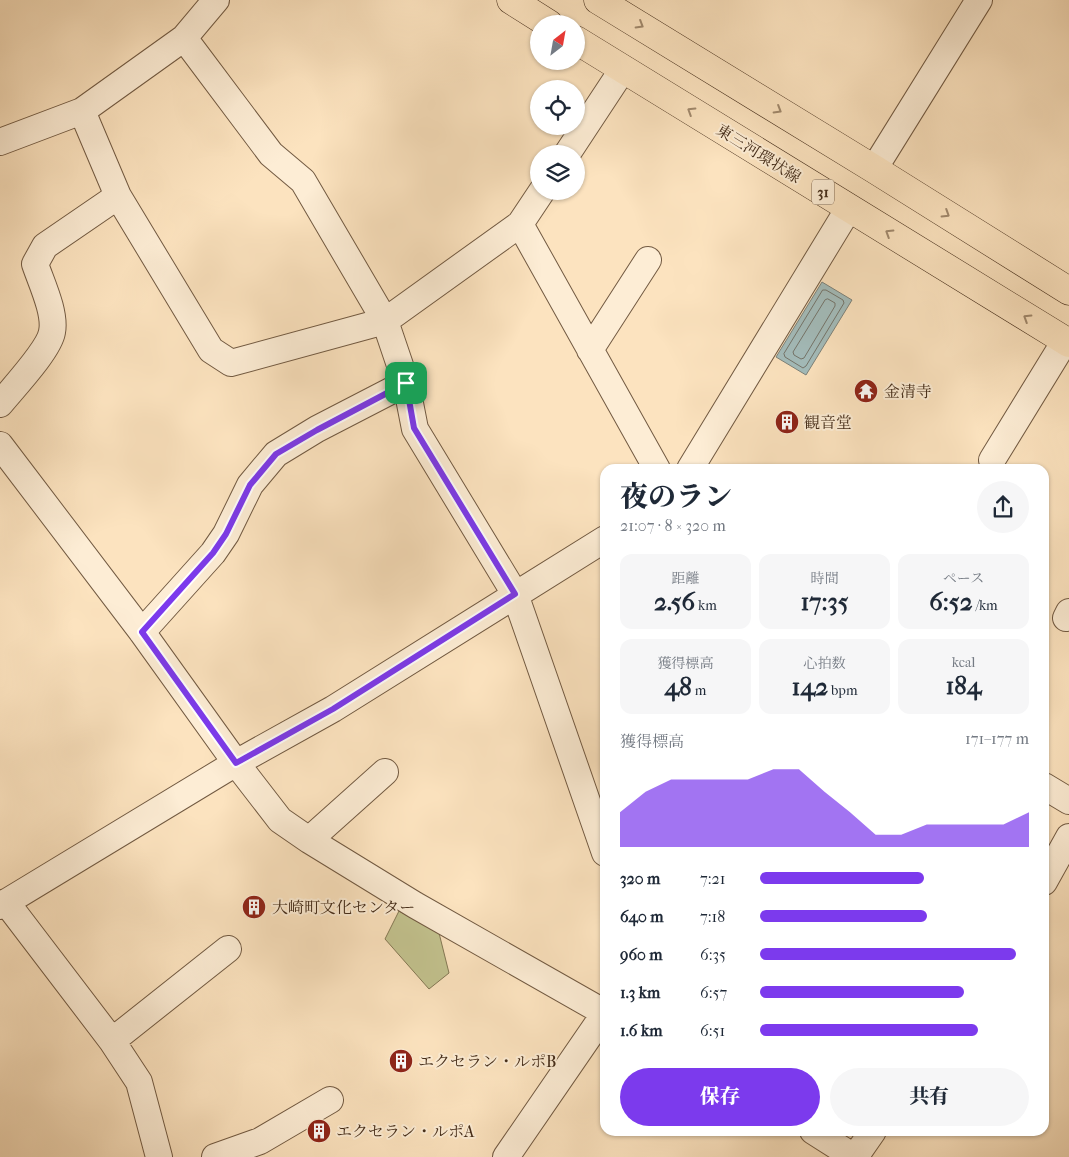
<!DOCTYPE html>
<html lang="ja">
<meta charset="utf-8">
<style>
body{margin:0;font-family:"IM FELL French Canon","Noto Serif JP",serif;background:#f6f6f7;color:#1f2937;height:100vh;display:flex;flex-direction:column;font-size:19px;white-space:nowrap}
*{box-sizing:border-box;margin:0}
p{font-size:16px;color:#747a83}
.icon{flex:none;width:28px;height:28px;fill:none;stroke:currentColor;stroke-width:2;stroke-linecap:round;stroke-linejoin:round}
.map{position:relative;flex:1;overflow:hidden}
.side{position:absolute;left:600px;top:464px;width:449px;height:672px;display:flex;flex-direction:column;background:#fff;border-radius:15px;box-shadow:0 1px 4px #0004}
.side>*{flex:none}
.needle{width:32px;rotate:31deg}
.tools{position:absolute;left:530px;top:15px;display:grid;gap:10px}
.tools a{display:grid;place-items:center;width:55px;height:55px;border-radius:50%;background:#fff;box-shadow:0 1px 4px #0004;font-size:25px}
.pin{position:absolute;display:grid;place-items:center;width:42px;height:42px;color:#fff;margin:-21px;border-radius:10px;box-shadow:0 2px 8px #0006}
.round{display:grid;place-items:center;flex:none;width:52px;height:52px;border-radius:26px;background:#f6f6f7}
.summary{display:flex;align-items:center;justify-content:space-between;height:85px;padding:0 20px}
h1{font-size:28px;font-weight:800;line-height:38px}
.metrics{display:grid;grid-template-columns:repeat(3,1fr);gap:8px;height:85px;padding:5px 20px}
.metrics div{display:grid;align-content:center;border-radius:12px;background:#f6f6f7;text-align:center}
.metrics b{font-size:25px;font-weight:800}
.metrics small{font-size:14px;font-weight:400}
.metrics p{font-size:14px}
.chart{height:140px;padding:10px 20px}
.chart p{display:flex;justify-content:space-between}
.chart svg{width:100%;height:90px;margin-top:5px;fill:#7c3aed;opacity:.7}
.cta{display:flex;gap:10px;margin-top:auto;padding:10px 20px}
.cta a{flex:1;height:58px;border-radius:30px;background:#7c3aed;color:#fff;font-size:20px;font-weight:800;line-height:58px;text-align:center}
.cta a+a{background:#f6f6f7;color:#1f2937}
ul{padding:0 20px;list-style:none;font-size:16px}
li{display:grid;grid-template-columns:80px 60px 1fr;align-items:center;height:38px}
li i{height:12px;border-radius:6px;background:#7c3aed}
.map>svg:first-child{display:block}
</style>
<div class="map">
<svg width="1069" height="1157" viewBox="0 0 1069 1157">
<rect width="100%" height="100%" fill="#fce3bf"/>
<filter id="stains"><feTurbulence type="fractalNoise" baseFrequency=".004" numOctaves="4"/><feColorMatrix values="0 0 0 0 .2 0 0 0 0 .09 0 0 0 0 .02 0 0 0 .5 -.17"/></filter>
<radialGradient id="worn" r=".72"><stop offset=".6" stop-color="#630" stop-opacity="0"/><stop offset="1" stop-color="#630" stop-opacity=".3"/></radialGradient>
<!-- green -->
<path fill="#c3c38f" stroke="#847854" d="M399 911 439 933 449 973 429 989 385 939Z"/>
<!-- water -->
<path fill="#a3bcbb" stroke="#7d827a" d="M822 282 852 300 806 375 776 357Z"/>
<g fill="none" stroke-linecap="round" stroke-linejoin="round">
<!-- shore -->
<path stroke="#74746a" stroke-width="1" d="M823 290H826L843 300 844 303 806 366 803 368 785 357 784 354Z
M828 299 835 303V306L804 358 801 359 794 355 793 352 825 300Z"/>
<!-- minor casing -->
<g stroke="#725a42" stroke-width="28">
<path id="minor" d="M184 38 271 154 303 181 385 321 406 383 415 429 515 594 605 853
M0 142 82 111 184 38 216 0
M567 154 623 69
M874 169 979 0
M118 196 211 350 231 363 385 321 520 224 542 191
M520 224 657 469
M590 350 648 260
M0 404C13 388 49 350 52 332 56 313 41 282 35 264L45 246 118 196 82 111
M0 445 142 632 236 763 280 820 309 840 415 905 605 1013
M992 460 1065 341
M690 469 849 208
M1066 618 1069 612
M142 632 213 553 226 534 250 485 276 454 317 429 406 383
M1044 786 1069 801
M309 840 385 772
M1044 882 1069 837
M6 902 112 1041 139 1082 159 1157
M0 906 236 763 333 709 605 539
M112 1041 228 949
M813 1131 854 1157
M215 1157 260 1141 330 1100
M506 1157 605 1013
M855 1157 873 1131"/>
</g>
<!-- major casing -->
<g stroke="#442c19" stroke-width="29">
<path id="major" d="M511 0 549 24
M598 0 874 169 1069 291
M576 40 1069 343"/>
</g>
<!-- minor -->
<use href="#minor" stroke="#fdedd5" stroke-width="26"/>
<!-- major -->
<use href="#major" stroke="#fce3bf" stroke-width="28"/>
</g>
<!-- one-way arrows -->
<defs><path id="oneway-chevron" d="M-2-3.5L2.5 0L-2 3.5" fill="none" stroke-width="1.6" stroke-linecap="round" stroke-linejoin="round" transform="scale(1.25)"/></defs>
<g stroke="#a0886c">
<use href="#oneway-chevron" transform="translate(640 25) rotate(31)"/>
<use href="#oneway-chevron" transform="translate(778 110) rotate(31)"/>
<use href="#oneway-chevron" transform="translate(691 111) rotate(-148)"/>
<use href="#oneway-chevron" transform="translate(946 214) rotate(32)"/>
<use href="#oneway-chevron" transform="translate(889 233) rotate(-148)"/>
<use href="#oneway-chevron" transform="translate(1027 318) rotate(-148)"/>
</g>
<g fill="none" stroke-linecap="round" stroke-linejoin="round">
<!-- route casing -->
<g stroke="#fff" stroke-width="10">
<path id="route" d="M406 383 414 428 515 594 333 709 236 763 142 632 213 553 226 534 250 485 276 454 317 430Z"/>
</g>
<!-- route -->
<use href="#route" stroke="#7c3aed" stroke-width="6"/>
</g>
<!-- icons -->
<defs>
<g id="temple-disc" transform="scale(1.25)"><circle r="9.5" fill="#8f2418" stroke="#fdedd5"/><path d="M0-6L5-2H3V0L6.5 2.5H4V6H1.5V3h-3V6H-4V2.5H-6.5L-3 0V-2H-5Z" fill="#fff"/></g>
<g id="building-disc" transform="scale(1.25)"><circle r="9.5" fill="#8f2418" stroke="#fdedd5"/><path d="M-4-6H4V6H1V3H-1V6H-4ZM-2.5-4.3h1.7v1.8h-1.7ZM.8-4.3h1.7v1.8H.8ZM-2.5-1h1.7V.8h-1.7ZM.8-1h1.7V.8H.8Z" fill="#fff"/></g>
</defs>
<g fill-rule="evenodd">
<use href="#temple-disc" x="866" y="391"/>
<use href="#building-disc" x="787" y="422"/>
<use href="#building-disc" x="254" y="907"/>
<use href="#building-disc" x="401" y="1061"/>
<use href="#building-disc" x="319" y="1131"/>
</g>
<g text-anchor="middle" stroke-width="4" stroke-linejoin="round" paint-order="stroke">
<!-- shield labels -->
<rect fill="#fdedd5" stroke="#7c6651" stroke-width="1" x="812" y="179.5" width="22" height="25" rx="4"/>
<g font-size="15" font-weight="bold" fill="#442c19">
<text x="823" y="197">31</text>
</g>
<!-- street labels -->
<g font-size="16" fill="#442c19" stroke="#fdedd5">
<text transform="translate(759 153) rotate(32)" y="6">東三河環状線</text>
</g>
<!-- poi labels -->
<g font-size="16" fill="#442c19" stroke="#fdedd5" text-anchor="start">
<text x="884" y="397">金清寺</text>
<text x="804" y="428">観音堂</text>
<text x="272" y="913">大崎町文化センター</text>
<text x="418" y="1067">エクセラン・ルポB</text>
<text x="336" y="1137">エクセラン・ルポA</text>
</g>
</g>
<rect width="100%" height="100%" filter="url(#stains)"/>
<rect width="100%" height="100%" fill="url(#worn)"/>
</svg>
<div class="tools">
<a><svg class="needle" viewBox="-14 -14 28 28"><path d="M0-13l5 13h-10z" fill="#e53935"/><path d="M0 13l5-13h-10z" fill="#747a83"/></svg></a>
<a><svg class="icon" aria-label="locate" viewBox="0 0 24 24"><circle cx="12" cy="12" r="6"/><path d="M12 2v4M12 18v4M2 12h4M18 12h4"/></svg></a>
<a><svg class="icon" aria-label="layers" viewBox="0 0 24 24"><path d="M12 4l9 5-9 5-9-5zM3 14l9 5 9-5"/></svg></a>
</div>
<div class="pin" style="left:406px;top:383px;background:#1e9e55"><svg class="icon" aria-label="arrive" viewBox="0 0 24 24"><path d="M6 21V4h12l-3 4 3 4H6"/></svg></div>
<section class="side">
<div class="summary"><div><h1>夜のラン</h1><p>21:07 · 8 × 320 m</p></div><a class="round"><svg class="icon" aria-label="share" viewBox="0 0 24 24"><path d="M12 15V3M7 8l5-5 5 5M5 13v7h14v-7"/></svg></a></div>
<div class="metrics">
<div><p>距離</p><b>2.56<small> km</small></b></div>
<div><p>時間</p><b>17:35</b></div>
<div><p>ペース</p><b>6:52<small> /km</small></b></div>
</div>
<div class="metrics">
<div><p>獲得標高</p><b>48<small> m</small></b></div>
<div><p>心拍数</p><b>142<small> bpm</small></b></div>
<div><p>kcal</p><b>184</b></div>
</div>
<div class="chart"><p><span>獲得標高</span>171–177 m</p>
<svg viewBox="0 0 160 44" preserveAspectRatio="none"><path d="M0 44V27L10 17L20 11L30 11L40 11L50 11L60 6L70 6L80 17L90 27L100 38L110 38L120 33L130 33L140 33L150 33L160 27V44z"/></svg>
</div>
<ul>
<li><b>320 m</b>7:21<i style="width:61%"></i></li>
<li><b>640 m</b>7:18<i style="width:62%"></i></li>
<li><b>960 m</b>6:35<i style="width:95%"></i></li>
<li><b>1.3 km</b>6:57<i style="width:76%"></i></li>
<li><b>1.6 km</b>6:51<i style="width:81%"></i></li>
</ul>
<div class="cta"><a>保存</a><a>共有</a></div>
</section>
</div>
